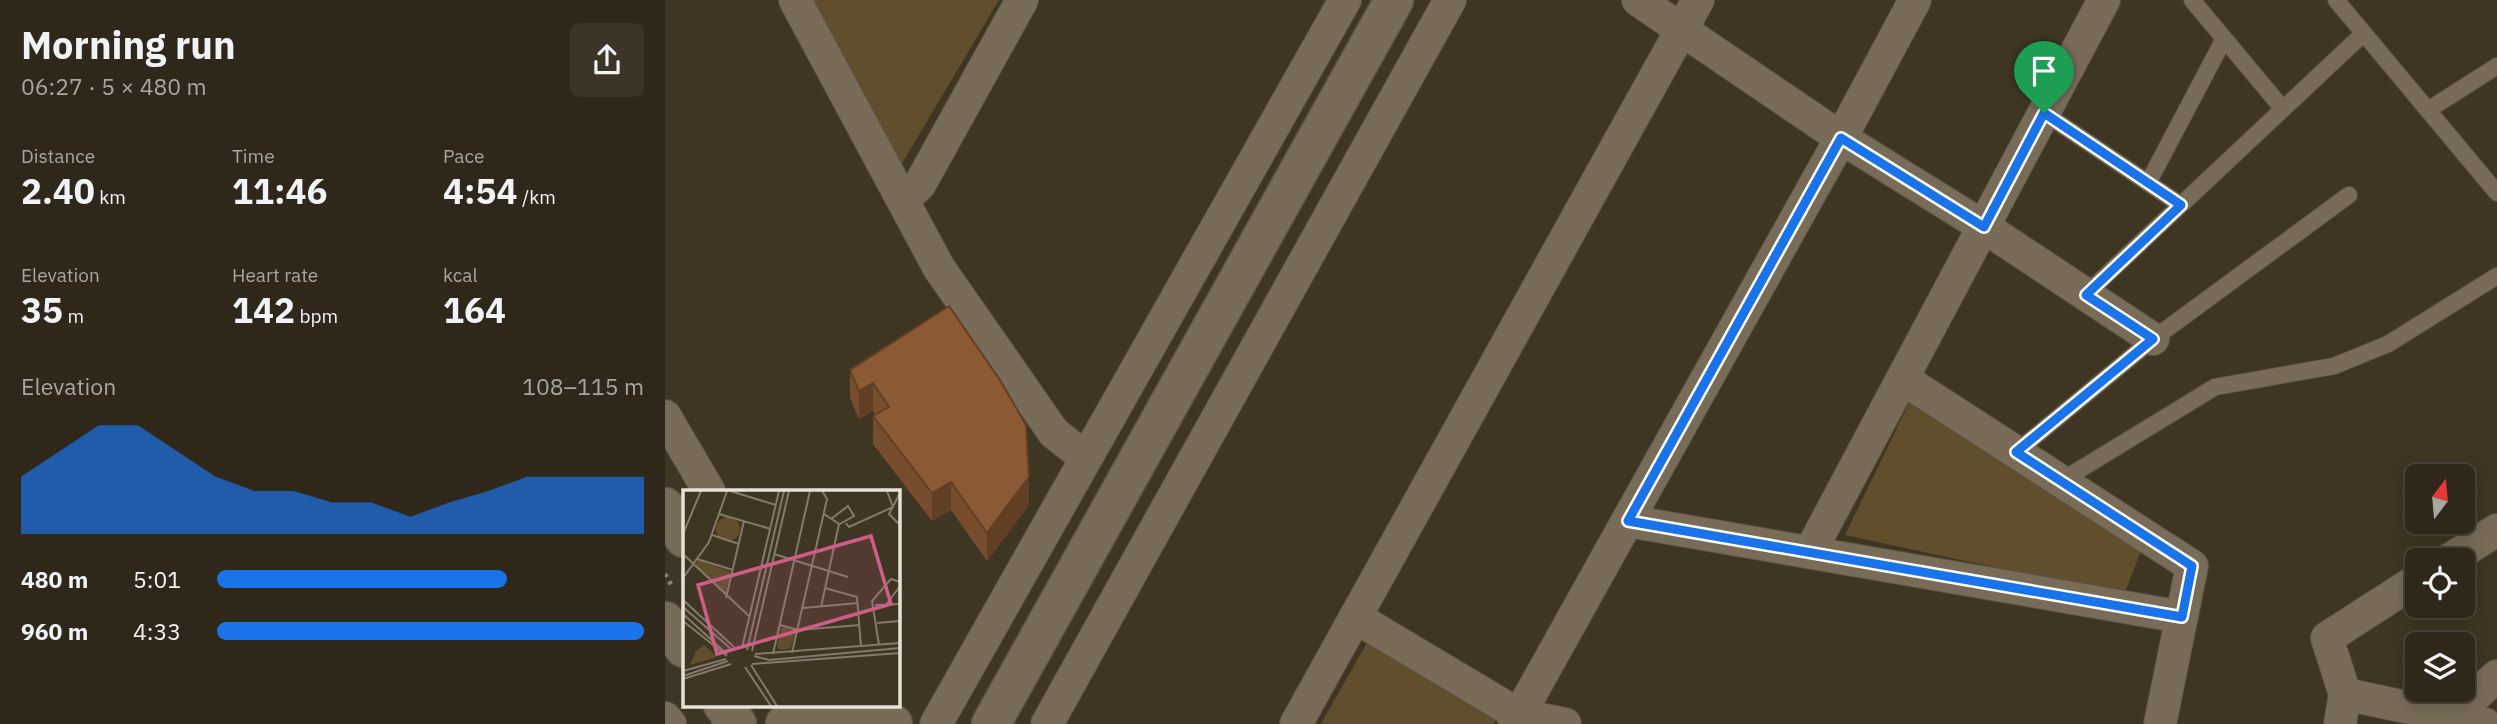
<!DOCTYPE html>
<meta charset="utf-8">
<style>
body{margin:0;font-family:"IBM Plex Sans",sans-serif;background:#3b3427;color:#f1f3f6;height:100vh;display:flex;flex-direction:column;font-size:26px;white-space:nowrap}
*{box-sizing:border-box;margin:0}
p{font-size:23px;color:#a7a6a2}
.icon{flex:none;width:38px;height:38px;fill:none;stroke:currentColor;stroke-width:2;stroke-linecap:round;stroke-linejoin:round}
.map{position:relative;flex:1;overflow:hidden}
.sheet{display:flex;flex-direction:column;background:#2f281a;width:665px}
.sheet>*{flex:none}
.needle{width:46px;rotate:16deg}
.buttons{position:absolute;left:1740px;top:464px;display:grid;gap:14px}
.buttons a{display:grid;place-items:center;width:70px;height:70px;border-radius:10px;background:#2f281a;box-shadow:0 4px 18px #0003,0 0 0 2px #4a4439;font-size:35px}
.pin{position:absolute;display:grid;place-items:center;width:60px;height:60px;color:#fff;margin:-72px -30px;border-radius:50% 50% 50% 0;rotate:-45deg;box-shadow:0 0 7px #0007}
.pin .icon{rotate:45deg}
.round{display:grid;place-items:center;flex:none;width:74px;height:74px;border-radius:10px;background:#3b3427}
.head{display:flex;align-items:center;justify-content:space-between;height:119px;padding:0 21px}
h1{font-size:38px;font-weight:700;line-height:52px}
.figures{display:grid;grid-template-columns:repeat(3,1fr);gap:10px;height:119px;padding:7px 21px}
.figures div{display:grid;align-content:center}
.figures b{font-size:35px;font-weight:700}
.figures small{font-size:19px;font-weight:400}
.figures p{font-size:19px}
.chart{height:196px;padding:14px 21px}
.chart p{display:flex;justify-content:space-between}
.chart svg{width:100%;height:126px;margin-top:7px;fill:#1a73e8;opacity:.7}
ul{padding:0 21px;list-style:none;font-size:23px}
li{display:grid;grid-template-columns:112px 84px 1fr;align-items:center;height:52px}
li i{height:18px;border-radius:9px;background:#1a73e8}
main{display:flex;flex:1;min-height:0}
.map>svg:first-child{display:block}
</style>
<main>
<section class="sheet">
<div class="head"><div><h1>Morning run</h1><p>06:27 · 5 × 480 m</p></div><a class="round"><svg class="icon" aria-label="share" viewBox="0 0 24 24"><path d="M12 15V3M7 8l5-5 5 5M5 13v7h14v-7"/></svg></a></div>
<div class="figures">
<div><p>Distance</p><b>2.40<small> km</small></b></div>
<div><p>Time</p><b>11:46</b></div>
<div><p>Pace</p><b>4:54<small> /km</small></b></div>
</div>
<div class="figures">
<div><p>Elevation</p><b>35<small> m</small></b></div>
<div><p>Heart rate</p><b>142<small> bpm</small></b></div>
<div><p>kcal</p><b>164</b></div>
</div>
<div class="chart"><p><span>Elevation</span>108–115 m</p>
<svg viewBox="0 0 160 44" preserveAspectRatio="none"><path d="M0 44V24L10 15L20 6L30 6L40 15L50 24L60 29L70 29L80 33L90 33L100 38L110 33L120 29L130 24L140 24L150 24L160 24V44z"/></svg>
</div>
<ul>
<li><b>480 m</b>5:01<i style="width:68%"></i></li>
<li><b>960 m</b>4:33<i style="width:100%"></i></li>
</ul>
</section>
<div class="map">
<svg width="1832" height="724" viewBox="0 0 1832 724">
<rect width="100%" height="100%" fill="#3f3523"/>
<!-- green -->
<path fill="#614e2d" d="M146 0H334L236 165Z
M1244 403 1476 551 1459 595 1180 535Z
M703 641 833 716 828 724H656Z"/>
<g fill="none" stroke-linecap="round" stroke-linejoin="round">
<!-- lane casing -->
<g stroke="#5c5344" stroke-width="18">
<path id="lane" d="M1527 0 1618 109
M1671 0 1832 193
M1763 110 1832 66
M1379 113 1516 205
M1483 183 1559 39
M1421 294 1699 33
M1351 452 1488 339 1684 195
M1396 481 1550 387 1669 366 1723 344 1832 276"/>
</g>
<!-- street casing -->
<g stroke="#5c5344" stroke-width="34">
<path id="street" d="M130 0 274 268 389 433 421 458
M973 0 1176 138 1319 227 1488 339
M238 200 255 184 357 0
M1238 379 1527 566 1495 724
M0 416 44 491
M963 521 1517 617
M1145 552 1439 0
M1784 560 1832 530
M690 617 854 715 900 724
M1680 694 1820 724
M1786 717 1832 676
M0 718 5 724
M271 724 680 0
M382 724 785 0
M631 724 1033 0
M849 724 1176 138 1250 0
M1675 724 1680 694 1662 638 1752 580"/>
</g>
<!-- secondary casing -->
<g stroke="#5c5344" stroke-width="41">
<path id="secondary" d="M0 507 19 538
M0 621 19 648
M58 705 72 724
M120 724C152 700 194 705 228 724
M326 724 729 0"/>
</g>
<!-- path -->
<path stroke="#8c8475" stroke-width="4.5" stroke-dasharray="3.5 5" stroke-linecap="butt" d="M0 574 8 588"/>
<!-- lane -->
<use href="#lane" stroke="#786c59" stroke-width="16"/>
<!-- street -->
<use href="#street" stroke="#786c59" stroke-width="32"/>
<!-- secondary -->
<use href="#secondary" stroke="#786c59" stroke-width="38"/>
</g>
<!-- wall -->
<path fill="#784d2e" d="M284 306 364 505 322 561 286 510 267 521 208 444V416L210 415 208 411 194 419 185 398V370Z"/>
<!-- shaded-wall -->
<path fill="#623e25" d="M208 383V411L194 419V391Z
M364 477V505L322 561V533Z
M286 482V510L267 521V493Z"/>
<!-- building -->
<path fill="#8c5935" stroke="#623e25" stroke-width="2" d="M284 306 335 380 361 425 364 477 322 533 286 482 267 493 208 416 224 407 208 383 194 391 185 370Z"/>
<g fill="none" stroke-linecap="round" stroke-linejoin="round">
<!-- route casing -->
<g stroke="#fff" stroke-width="14">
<path id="route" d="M1379 113 1516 205 1421 295 1488 339 1351 452 1527 566 1517 617 963 521 1176 138 1319 227Z"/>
</g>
<!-- route -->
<use href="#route" stroke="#1a73e8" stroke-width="9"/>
</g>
<!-- overview -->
<g transform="translate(18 490)">
<rect width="217" height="217" fill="#3f3523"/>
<path d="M33 39a12 12 0 1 1 24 0a12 12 0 1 1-24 0ZM15 70 48 82 42 105 12 75ZM99 137 113 140 108 158 97 160 94 156ZM21 155 34 167 7 175 13 161Z" fill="#614e2d"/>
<path fill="none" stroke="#837a6b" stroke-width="2" d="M47 1 93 15M217 3 206 24 217 35M36 24 88 39M148 29 165 16 171 26 155 35M163 33 166 37 210 17 204 1M0 44 18 1M29 45 56 54M0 64 67 127M91 64 165 87M14 69 50 80M0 88 26 52 44 1M142 98 174 107 178 157M43 108 61 31M0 110 51 157M192 115 217 114M203 115 217 96M0 117 48 159M138 117 156 34 141 24M120 118 175 113M0 124 44 164M0 131 44 166M194 133 217 131M97 135 115 140 177 135M196 155 189 111 208 89 217 92M59 158 96 1M64 160 101 1M69 161 106 1M109 163 144 9 139 1M72 164 217 153M90 164 127 1M71 166 86 170 217 158M69 174 217 163M68 175 94 216M62 177 88 216M0 181 43 169M0 186 45 171M0 189 48 174"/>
<path fill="#cf5e86" fill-opacity="0.15" stroke="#cf5e86" stroke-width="3.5" d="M188 46 208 114 34 164 15 95Z"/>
<rect width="217" height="217" fill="none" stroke="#e8e1d7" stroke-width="3.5"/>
</g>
</svg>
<div class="buttons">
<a><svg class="needle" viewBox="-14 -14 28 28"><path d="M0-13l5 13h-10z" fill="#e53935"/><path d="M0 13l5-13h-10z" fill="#a7a6a2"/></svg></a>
<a><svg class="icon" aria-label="locate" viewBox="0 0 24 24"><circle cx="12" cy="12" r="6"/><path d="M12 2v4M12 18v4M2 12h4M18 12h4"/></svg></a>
<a><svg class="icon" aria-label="layers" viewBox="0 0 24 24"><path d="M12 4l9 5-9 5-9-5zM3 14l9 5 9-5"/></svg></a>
</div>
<div class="pin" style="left:1379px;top:113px;background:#1e9e55"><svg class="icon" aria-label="arrive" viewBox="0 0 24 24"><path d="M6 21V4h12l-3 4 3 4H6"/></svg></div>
</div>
</main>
